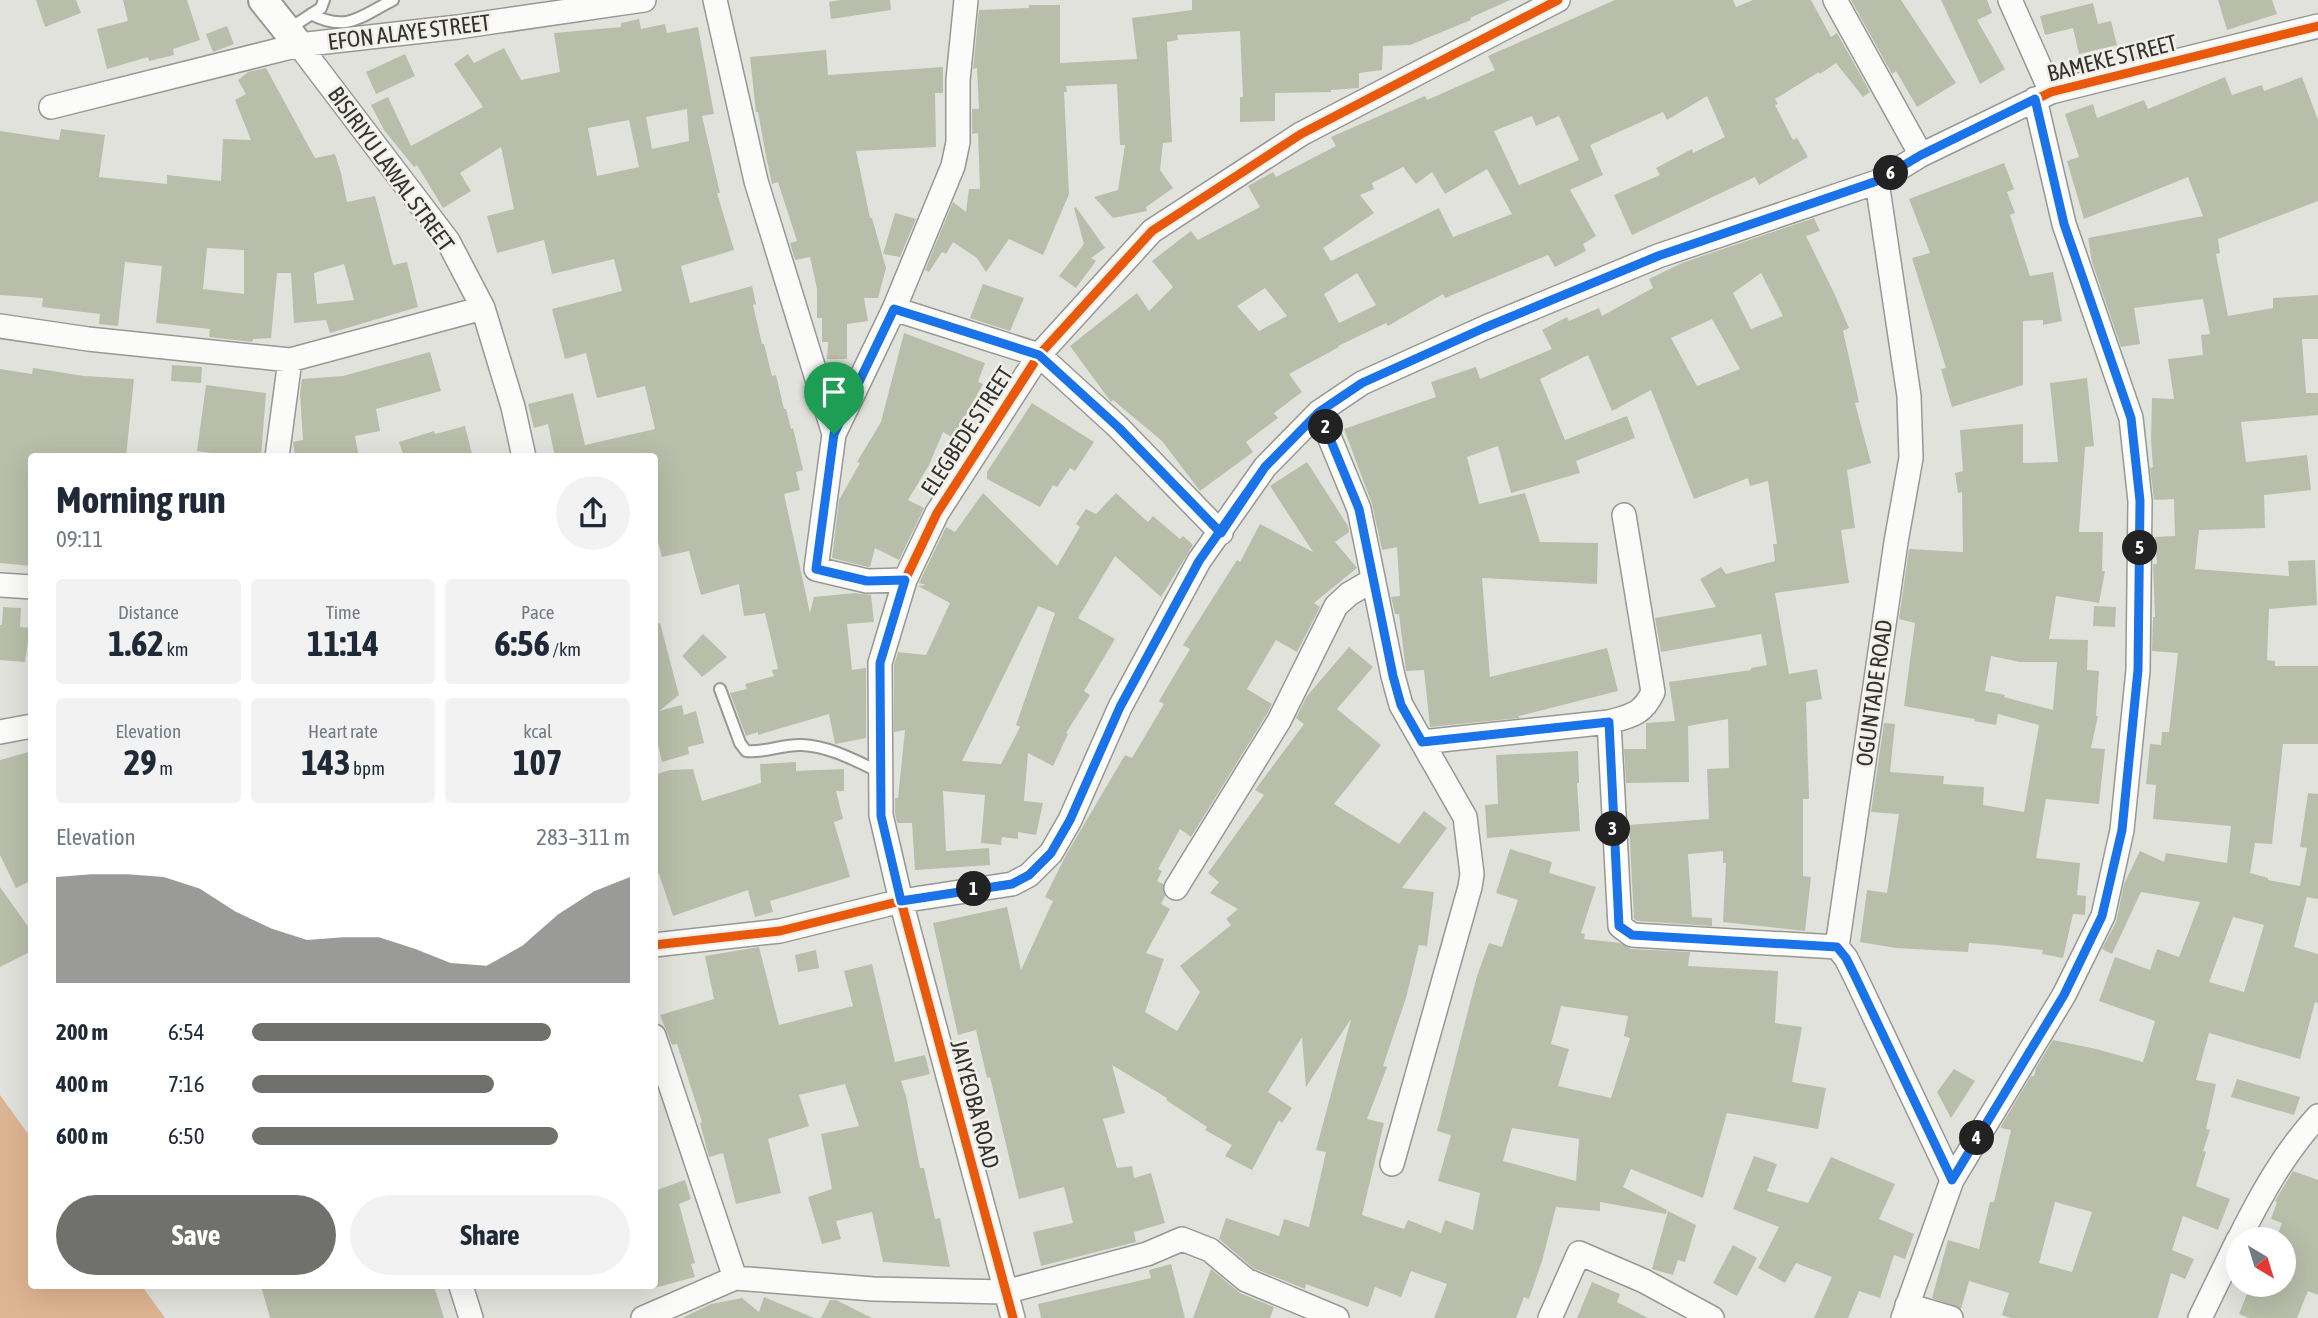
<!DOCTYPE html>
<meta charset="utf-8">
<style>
body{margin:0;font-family:"Asap Condensed",sans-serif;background:#f2f2f3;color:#1f2937;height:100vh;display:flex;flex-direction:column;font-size:26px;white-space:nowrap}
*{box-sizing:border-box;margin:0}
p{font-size:23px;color:#747a83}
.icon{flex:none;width:38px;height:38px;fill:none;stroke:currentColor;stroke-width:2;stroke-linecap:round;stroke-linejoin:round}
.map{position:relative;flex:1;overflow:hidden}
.drawer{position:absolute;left:28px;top:453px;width:630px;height:836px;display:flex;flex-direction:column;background:#fff;border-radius:7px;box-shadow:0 7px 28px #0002}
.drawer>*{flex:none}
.needle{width:46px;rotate:142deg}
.controls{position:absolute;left:2226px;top:1227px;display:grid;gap:14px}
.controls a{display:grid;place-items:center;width:70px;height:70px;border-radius:50%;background:#fff;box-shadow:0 7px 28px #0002;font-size:35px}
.pin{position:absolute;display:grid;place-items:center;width:60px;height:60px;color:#fff;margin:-72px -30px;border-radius:50% 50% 50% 0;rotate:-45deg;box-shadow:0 0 7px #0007}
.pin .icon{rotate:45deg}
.km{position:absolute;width:35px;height:35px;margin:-18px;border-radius:50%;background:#222;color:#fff;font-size:19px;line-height:35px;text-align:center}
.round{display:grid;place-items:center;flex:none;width:74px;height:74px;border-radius:37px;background:#f2f2f3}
.summary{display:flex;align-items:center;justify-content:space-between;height:119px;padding:0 28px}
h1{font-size:38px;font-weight:700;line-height:52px}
.figures{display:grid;grid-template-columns:repeat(3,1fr);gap:10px;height:119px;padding:7px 28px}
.figures div{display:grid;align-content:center;border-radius:7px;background:#f2f2f3;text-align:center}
.figures b{font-size:35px;font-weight:700}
.figures small{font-size:19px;font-weight:400}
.figures p{font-size:19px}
.chart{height:196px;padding:14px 28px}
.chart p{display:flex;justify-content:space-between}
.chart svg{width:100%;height:126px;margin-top:7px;fill:#70706d;opacity:.7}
.cta{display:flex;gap:14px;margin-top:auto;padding:14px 28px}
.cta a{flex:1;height:80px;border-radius:42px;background:#70706d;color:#fff;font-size:28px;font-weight:700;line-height:80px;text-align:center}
.cta a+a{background:#f2f2f3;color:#1f2937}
ul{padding:0 28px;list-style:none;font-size:23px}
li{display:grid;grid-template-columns:112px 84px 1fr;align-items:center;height:52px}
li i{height:18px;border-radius:9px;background:#70706d}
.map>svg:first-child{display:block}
</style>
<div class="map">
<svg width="2318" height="1318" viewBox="0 0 2318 1318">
<rect width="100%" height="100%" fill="#e2e2dd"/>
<!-- forest -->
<path fill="#deb592" d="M0 1095 31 1138 32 1286H142L165 1318H0Z"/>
<!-- building -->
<path fill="#b9beaa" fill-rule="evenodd" d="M36 0H76L81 13 45 27Z
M123 0H187L200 40 173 49 174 55 149 61 148 57 107 69 97 29 128 21Z
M840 0H890L891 10 831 19 829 2Z
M1192 0H1510L1470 18 1471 20 1410 45 1383 46 1382 70 1359 73V88L1331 90V92L1275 93V121L1240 122V97H1243L1240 31 1177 35 1178 40 1167 42 1172 142 1163 143 1160 170 1173 188 1146 207 1147 211 1113 218 1094 197 1118 190 1125 145H1120L1117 84 1066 86 1067 92H1064L1069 194 1043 255 1009 239 986 272 977 258 953 242 946 254 942 252 929 272 925 270 953 202 966 212 969 189H980L978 133 972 134V109H979L977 68 973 69 979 10 1029 8V5H1060V63L1137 59 1132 18 1192 10Z
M1615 0H1733L1736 7 1753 0H1811L1831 37 1837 33 1870 92 1863 97 1836 63 1820 74 1819 72 1775 99 1778 104 1775 105 1793 140 1797 138 1808 157 1759 185 1755 177 1632 235 1614 195 1660 175 1656 168 1692 149 1693 153 1725 137 1707 96 1667 120 1663 112 1590 145 1603 175 1570 190 1596 236 1583 244 1586 251 1555 267 1548 255 1445 298 1443 294 1388 326 1386 323 1338 346 1339 347 1289 374 1302 392 1274 413 1278 418 1246 442 1253 452 1200 491 1162 441 1113 400 1111 402 1070 346 1137 293 1149 311 1173 287 1152 261 1191 231 1198 240 1260 207 1248 186 1273 172 1276 177 1336 146 1331 137 1425 96 1427 100 1495 70 1488 56ZM1532 116 1536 126 1559 116 1579 160 1519 185 1494 131ZM1403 167 1416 184 1432 172 1445 194 1487 169 1512 214 1453 237 1439 208 1331 261 1323 248 1374 213 1360 195 1374 189 1372 183ZM1357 273 1376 305 1339 323 1324 294ZM1265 288 1287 316 1259 331 1237 306Z
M1851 0H1901L1956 83 1917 107 1896 71 1892 74Z
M1941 0H1987L1992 13 1977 20 2005 69 1980 84Z
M2218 0H2272L2277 14 2227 30Z
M2093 3 2098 24 2111 21 2117 45 2079 54 2073 28 2045 35 2040 16Z
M639 19 641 29 665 24 667 33 698 27 714 114 702 116 720 193H717L734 250 681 266 690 303 752 286 756 304 753 305 762 344H764L772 376 776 375 784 409H786L791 429 793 428 803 470 796 472 800 490 784 494 810 613 814 597 855 593 871 595 874 622 847 624 852 670 866 668V738L835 744 829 714 758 735V732L746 736 730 693 747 689 745 684 774 676 772 670 778 669 765 613 744 616 739 584 701 595 689 551 662 557 654 527V457H555L548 424 534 428 528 404 573 393 585 445 655 429 645 386 597 398 586 353 565 359 552 309 622 291 614 259 552 274 544 240 497 253 487 216 514 209 501 147 460 173 471 191 443 208 417 165 414 167 384 130 371 105 388 97 411 146 483 107 454 64 468 54 474 63 504 48 521 80 560 72 554 33 621 27V23ZM687 109 689 141 652 149 646 117ZM629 120 639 167 597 176 588 128Z
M227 26 234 44 213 52 206 34Z
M826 50 828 75 943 67V93H935L936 147 856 151 870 218H872L886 268 878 298H864L868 321 847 324V359H827L828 342H822V318H817V289L810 257 795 260 790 243 797 241 778 182 772 184 767 161 758 112H756L750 57Z
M405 54 415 76 376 94 366 72Z
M266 68 315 158 335 154 341 173 347 202 375 196 393 265 407 262 418 307 330 333 326 320 294 323 291 273H277L271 338 253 339 252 342 209 337 210 329 156 323 162 266 125 262 118 326 99 324 100 314 42 307 43 298 0 295V131L59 140 61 129 105 135 99 177 167 184V175L221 181 223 139 251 140 235 100 246 94 238 80 248 72ZM207 248 244 250V294L203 289ZM344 264 354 300 317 304 314 273Z
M2225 77 2232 95 2262 85 2264 91 2302 77 2318 120V201L2218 239 2220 253 2216 254 2228 316 2273 308V298L2318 295V339H2302L2306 393H2318V415L2241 422 2246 462 2307 455 2311 490 2264 495 2265 528 2199 530 2195 569 2289 576 2288 561 2315 560 2317 605 2269 609 2267 660 2275 661V666H2318V744H2283L2272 844 2255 843 2250 873 2268 878V880L2300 886 2307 848 2300 847 2308 793 2318 794V899L2307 897 2294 947 2318 954V1003L2315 1002 2300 1059 2209 1033 2196 1080 2216 1084 2206 1129 2210 1130 2203 1151 2206 1152 2196 1186 2230 1199 2218 1230 2183 1216 2172 1250 2194 1259 2185 1279 2171 1273 2158 1318H2011L2002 1315 2009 1293 1969 1281 1961 1309 1932 1298 1948 1240 1979 1249 1990 1202H1994L2011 1130 2001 1128V1126L2031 1076H2034L2036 1068 2053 1040 2096 1049 2143 1062 2155 1021 2099 1001 2115 957 2150 970 2157 949 2179 957 2200 902 2141 892 2112 954 2102 949 2116 922 2124 884 2140 851 2164 862 2166 853 2227 863 2231 826 2153 819 2156 785 2146 784 2150 744 2161 745 2162 732H2169L2178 653 2152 651 2153 617H2155L2153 564H2157L2155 537 2175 536 2174 499 2154 500 2150 468 2153 467 2151 440 2152 398 2174 399 2168 359 2203 355 2201 335 2210 334 2203 299 2134 308 2140 344 2121 347 2092 262 2088 238 2203 216 2188 177 2084 219 2067 161 2079 157 2065 114 2093 104 2097 118 2144 100 2148 109ZM2233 917 2264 925 2244 992 2209 982ZM2055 1202 2092 1212 2072 1272 2039 1263Z
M2004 163 2014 189 2007 192 2015 213 2010 215 2030 276 2053 272 2062 321 2043 325V320L2023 321V385L1952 407 1941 369 1946 368 1912 258 1930 253 1909 199Z
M1076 207 1105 248 1091 258 1096 261 1076 288 1059 276 1084 244 1074 208Z
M895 213 916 219 900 257 883 254Z
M1814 218 1820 231 1806 236 1835 295 1849 328 1843 331 1859 402 1855 403 1871 463 1847 470 1855 528 1841 530 1849 583 1775 593 1789 674 1817 669 1822 699 1806 702 1809 799H1803V876L1811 877 1805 931 1723 922 1726 863H1723V851L1688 854 1692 917 1712 918V926L1637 921 1634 919 1629 825 1709 819 1707 769 1729 768 1728 719 1688 726 1689 782 1626 783 1624 749H1646V723L1675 721 1669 682 1751 670V668L1767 665 1761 634 1661 652 1655 618 1716 607 1700 579 1721 567 1726 574 1775 561 1773 544H1777L1768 481 1750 486 1748 478 1694 499 1651 390 1612 411 1588 355 1540 379 1565 440 1627 416 1635 438 1576 461 1580 473 1511 493 1498 446 1467 457 1479 504 1525 493 1540 542 1598 543 1597 584 1482 578 1490 677 1607 648 1618 691 1519 716V718L1430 727 1424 670 1406 671 1399 614H1395L1391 597 1400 596 1397 547 1382 550 1372 504 1344 429 1436 397 1431 382 1476 367 1480 379 1552 349 1542 330 1567 317 1569 321 1599 308 1602 316 1653 288 1649 279 1682 263ZM1761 273 1783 316 1751 329 1733 293ZM1712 319 1740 369 1697 386 1671 338Z
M983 284 1024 298 1010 331 970 318Z
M904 333 985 363 978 382 983 384 953 438 943 432 929 465 908 500 924 508 899 560 875 548 870 567H868L832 558 839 500 860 463 857 462 881 422Z
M430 352 441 391 376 409 380 431 355 436 359 457H295L293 442 303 440 300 394 302 379 343 376Z
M172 365 202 367 201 383 171 381Z
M33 368 84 376 134 379 126 457H32V566L0 563V369L32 374Z
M2087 378 2094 446 2085 447 2079 532H2103L2102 571H2105L2099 603 2056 596 2049 639 2088 640 2087 670 2099 671 2096 716H2098L2091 748 2105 749 2099 804 2046 799 2036 858 2080 863 2077 895 2086 896 2085 915 2073 914 2063 958 2042 954 2043 950 1998 945 1969 943 1968 952 1896 948 1860 942 1867 890 1887 893 1899 814 1871 812 1884 723 1895 724 1890 772 1944 776 1943 784 1984 787 1983 805 2024 812 2039 725 1998 714 1996 725 1974 721 1975 719 1904 706 1915 623 1899 619 1909 549 1963 552 1962 492 1958 493 1955 473 1963 471 1960 430 2023 424V463L2058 462 2050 383ZM1991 656 2020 662H2057L2053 710 2004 697 2005 695 1985 691Z
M206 385 266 393 261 457H239L197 451Z
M1032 403 1094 442 1075 471 1070 468 1057 487 1053 485 1040 507 987 479V472Z
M465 426 472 454 462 457H404L399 442 434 431 435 434Z
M1307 462 1348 526 1349 532 1335 542 1357 568 1314 603 1320 607 1297 652 1276 640 1247 689 1272 704 1267 714 1191 837 1180 829 1158 869 1162 871 1157 881 1163 884 1165 896 1161 904 1170 909 1146 953 1164 959 1145 1012 1177 1031 1200 992 1180 966 1231 925 1226 919 1238 909 1210 893 1219 882 1208 873 1264 795 1255 790 1304 724 1296 718 1307 696 1349 647 1373 667 1337 709 1381 745 1334 804 1399 844 1424 811 1447 828 1402 888 1434 892 1427 946 1419 945 1406 998 1383 1066 1387 1067 1367 1119 1384 1123 1362 1215 1404 1229 1408 1220 1441 1233 1445 1220 1473 1230 1480 1193 1438 1181 1451 1135 1437 1131 1477 976 1489 943 1502 947 1518 900 1496 893 1510 849 1552 862 1549 873 1596 887 1581 933 1585 934 1584 939 1620 943 1631 949 1690 952 1688 966 1778 971 1775 1023 1802 1027 1792 1082 1826 1088 1818 1129 1727 1113 1703 1198 1631 1169 1623 1187 1667 1210 1666 1214 1600 1202V1211L1556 1207 1542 1261 1529 1299 1524 1297 1516 1318H1434L1447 1284 1411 1271 1401 1297 1375 1287 1368 1307 1306 1284 1305 1289 1253 1268 1219 1239 1226 1218 1279 1236 1284 1219 1309 1227 1326 1152 1316 1150 1351 1019 1306 1087 1302 1037 1268 1092 1292 1108 1282 1123 1279 1120 1252 1170 1225 1156 1232 1145 1205 1130 1207 1127 1166 1100 1167 1098 1112 1065 1125 1113 1103 1119 1117 1168 1132 1166 1134 1178 1151 1173 1165 1223 1134 1232 1136 1242 1041 1266 1033 1232 1073 1223 1064 1187 1019 1199 990 1077 987 1078 976 1030 958 1035 933 923 1007 907 1021 970 1053 901 1045 897 1066 855 1125 755 1132 758 1164 704 1159 701 1190 649 1183 645 1237 560 1240 562 1260 524 1313 552 1270 486ZM1561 1006 1628 1016 1624 1036 1630 1038 1611 1098 1558 1086 1569 1049 1551 1044ZM1512 1128 1579 1139 1576 1181 1503 1161Z
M983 493 1057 566 1080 527 1076 524 1086 509 1096 514 1116 493 1148 522 1153 516 1180 539 1183 536 1193 545 1161 597 1115 556 1078 618 1115 639 1084 691 1090 695 1066 733 1068 734 1053 766 1028 753 1024 801 1043 803 1036 835 1018 832V839L1002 837 1001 845 981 843 985 795 943 791 946 851 989 848 990 865 915 870 912 823H897L895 813V798H898L905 730 894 732V665L898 652 926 655 950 603 918 586 926 585 919 583 946 527 955 532ZM1038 606 1055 613 1016 725 1020 727 1001 764 962 761Z
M2094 606 2116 607 2115 627 2093 626Z
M3 607 21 608 20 627 30 628 25 662 0 660V625H2Z
M660 623 679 695 659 711 682 705 684 715 696 711 704 743 688 747 689 754 662 762 654 728V624Z
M703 634 727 657 702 677 682 656Z
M32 751V880L16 888 0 855V760Z
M1578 751 1579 783H1577L1580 831 1487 838 1485 805 1498 804 1496 755Z
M796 762V771L844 769V791H836L843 819 834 822 850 877 770 901 773 912 755 917 748 890 673 916 659 874 654 876V775L670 770 693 769 702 801 761 783 760 764Z
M0 887 32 932V951L0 967Z
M759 947 779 1025 853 1006 844 971 872 964 895 1062 925 1055 930 1074 901 1081 906 1096 920 1168H924L935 1219 940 1218 950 1267 883 1262 872 1212 836 1221 841 1239 822 1244 808 1197 832 1189 821 1134 859 1126 845 1084 799 1095 809 1126 768 1139 781 1193 736 1204 723 1153 709 1157 700 1123 702 1122 677 1044 672 1045 660 1015 714 999 705 956Z
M816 950 819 968 798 972 795 955Z
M1954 1069 1975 1081 1951 1118 1937 1092Z
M2237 1079 2300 1097 2294 1115 2231 1097Z
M1754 1156 1777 1164 1767 1191 1808 1203 1831 1157 1895 1184 1879 1219 1914 1234 1905 1259 1894 1255 1880 1298 1859 1291 1848 1318H1814L1832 1277 1796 1263 1785 1283 1758 1268 1779 1227 1733 1209Z
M2293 1171 2318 1180V1295L2308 1291 2297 1318H2249L2239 1314 2251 1284H2284V1239H2276L2282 1223 2271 1219 2277 1202 2275 1201Z
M685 1180 691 1199 679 1204 695 1263 691 1264 695 1277 654 1288V1191Z
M1668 1211 1696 1225 1685 1262 1678 1260 1673 1275 1652 1269Z
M1733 1245 1757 1258 1737 1296 1713 1283Z
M1171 1264 1185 1318H1041L1038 1304 1151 1278 1149 1270Z
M1211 1269 1240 1293 1274 1307 1270 1318H1193Z
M1592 1282 1620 1294 1617 1302 1648 1318H1577Z
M261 1286H434L444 1318H270Z
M764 1297 814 1318H682L711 1304 742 1298 759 1312Z
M830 1300H836L872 1318H821Z"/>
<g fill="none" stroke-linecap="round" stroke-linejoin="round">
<!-- service casing -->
<g stroke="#979794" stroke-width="14">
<path id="service" d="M311 14C347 33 361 16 393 0
M287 30 321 8 324 0
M720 689 740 743 746 751C765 753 783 744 802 745 829 746 856 761 880 772"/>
</g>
<!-- minor casing -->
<g stroke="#979794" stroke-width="26">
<path id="minor" d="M715 0 756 181 834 434
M1835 0 1921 155
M2010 0 2051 92
M299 45 448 241 483 308 513 407 524 457
M51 107 299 45 458 27 644 0
M1877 182 1909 396 1911 458 1896 542 1837 947 1846 958 1855 976 1952 1180
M894 309 1039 355 1118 427 1221 533
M0 326 88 339 290 360 483 308
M1319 412 1359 509 1393 676 1401 705 1465 817 1472 874 1470 887 1392 1164
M277 457 290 360
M905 580 867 581 816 569 834 434 894 309 953 166 958 142V80L966 0
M0 585 32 587
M1609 722 1620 926 1632 935 1837 947
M0 732 32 726
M1422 742 1609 722C1631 716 1643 714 1653 692L1624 515
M1176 888 1279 721 1336 606 1349 594 1373 580
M654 945 780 931 901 901 1012 884 1029 875 1051 853 1070 820 1120 707 1199 561 1265 467 1319 412 1362 383 1484 328 1658 256 1877 182 1921 155 2051 92 2318 26
M654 1036 735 1278
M2239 1239C2261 1195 2284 1153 2318 1116
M461 1286 471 1318
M1907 1305 1951 1318
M643 1318 735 1278 873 1289 1005 1292 1147 1254 1182 1239 1210 1250 1246 1280 1337 1318
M1013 1318 901 901 881 815 880 663 905 580 937 513 1039 355 1152 231 1301 134 1558 0
M1550 1318 1579 1253 1644 1281 1712 1318
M1903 1318 1952 1180 2064 995 2103 916 2122 830 2138 670 2140 501 2131 418 2064 224 2035 99
M2200 1318 2238 1240"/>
</g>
<!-- tertiary casing -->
<g stroke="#979794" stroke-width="32">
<path id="tertiary" d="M263 0 299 45"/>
</g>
<!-- service -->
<use href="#service" stroke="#fbfbfa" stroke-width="10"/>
<!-- minor -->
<use href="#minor" stroke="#fbfbfa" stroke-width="23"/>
<!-- tertiary -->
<use href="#tertiary" stroke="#fbfbfa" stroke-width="28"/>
<!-- cycleway casing -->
<g stroke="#f1f0e8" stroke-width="13">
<path id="cycleway" d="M654 945 780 931 901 901 1012 884 1029 875 1051 853 1070 820 1120 707 1199 561 1265 467 1319 412 1362 383 1484 328 1658 256 1877 182 1921 155 2051 92 2318 26
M1013 1318 901 901 881 815 880 663 905 580 937 513 1039 355 1152 231 1301 134 1558 0"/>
</g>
<!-- cycleway -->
<use href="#cycleway" stroke="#e8590c" stroke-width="9"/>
</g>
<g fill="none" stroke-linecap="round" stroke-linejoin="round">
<!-- route casing -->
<g stroke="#fff" stroke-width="14">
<path id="route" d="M834 434 816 569 867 581 905 580 880 663 881 816 901 901 1012 884 1029 875 1051 853 1070 820 1120 707 1199 561 1265 467 1319 412 1359 509 1393 676 1401 705 1422 742 1609 722 1619 926 1632 935 1837 947 1846 958 1855 976 1952 1180 2064 995 2102 916 2122 830 2138 670 2140 501 2131 418 2064 224 2035 99 1921 155 1877 181 1658 256 1484 328 1362 383 1319 412 1265 467 1221 533 1118 427 1039 355 894 309 834 434"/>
</g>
<!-- route -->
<use href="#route" stroke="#1a73e8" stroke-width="9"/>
</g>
<g text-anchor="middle" stroke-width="5" stroke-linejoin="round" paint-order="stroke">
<!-- street labels -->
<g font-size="23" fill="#333230" stroke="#f1f0e8">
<text transform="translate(409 32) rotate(-7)" y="8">EFON ALAYE STREET</text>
<text transform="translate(2112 58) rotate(-14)" y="8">BAMEKE STREET</text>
<text transform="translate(391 169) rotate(54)" y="8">BISIRIYU LAWAL STREET</text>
<text transform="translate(967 431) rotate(-57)" y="8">ELEGBEDE STREET</text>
<text transform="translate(1874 693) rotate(-82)" y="8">OGUNTADE ROAD</text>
<text transform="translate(975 1104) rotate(75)" y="8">JAIYEOBA ROAD</text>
</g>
</g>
</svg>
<div class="controls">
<a><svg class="needle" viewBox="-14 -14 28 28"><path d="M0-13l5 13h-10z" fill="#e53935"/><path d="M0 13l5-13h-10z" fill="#747a83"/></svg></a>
</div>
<div class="pin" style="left:834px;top:434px;background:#1e9e55"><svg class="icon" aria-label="arrive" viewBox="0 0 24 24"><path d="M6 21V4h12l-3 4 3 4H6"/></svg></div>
<b class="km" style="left:974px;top:889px">1</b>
<b class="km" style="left:1326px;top:427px">2</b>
<b class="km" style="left:1613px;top:829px">3</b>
<b class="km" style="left:1977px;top:1138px">4</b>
<b class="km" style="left:2140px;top:548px">5</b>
<b class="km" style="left:1891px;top:173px">6</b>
<section class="drawer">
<div class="summary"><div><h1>Morning run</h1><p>09:11</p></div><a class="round"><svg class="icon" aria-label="share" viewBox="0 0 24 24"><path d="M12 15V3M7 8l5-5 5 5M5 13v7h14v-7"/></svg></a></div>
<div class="figures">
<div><p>Distance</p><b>1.62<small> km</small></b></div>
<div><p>Time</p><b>11:14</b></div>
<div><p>Pace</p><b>6:56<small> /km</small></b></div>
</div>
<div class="figures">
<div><p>Elevation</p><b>29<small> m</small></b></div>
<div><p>Heart rate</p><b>143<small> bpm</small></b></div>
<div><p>kcal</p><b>107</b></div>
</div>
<div class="chart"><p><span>Elevation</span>283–311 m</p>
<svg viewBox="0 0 160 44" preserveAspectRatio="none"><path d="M0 44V7L10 6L20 6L30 7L40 11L50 19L60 25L70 29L80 28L90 28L100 32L110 37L120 38L130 31L140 20L150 12L160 7V44z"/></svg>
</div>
<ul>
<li><b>200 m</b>6:54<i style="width:79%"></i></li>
<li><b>400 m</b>7:16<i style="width:64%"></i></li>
<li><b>600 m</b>6:50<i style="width:81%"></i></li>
</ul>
<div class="cta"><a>Save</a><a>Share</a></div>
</section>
</div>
